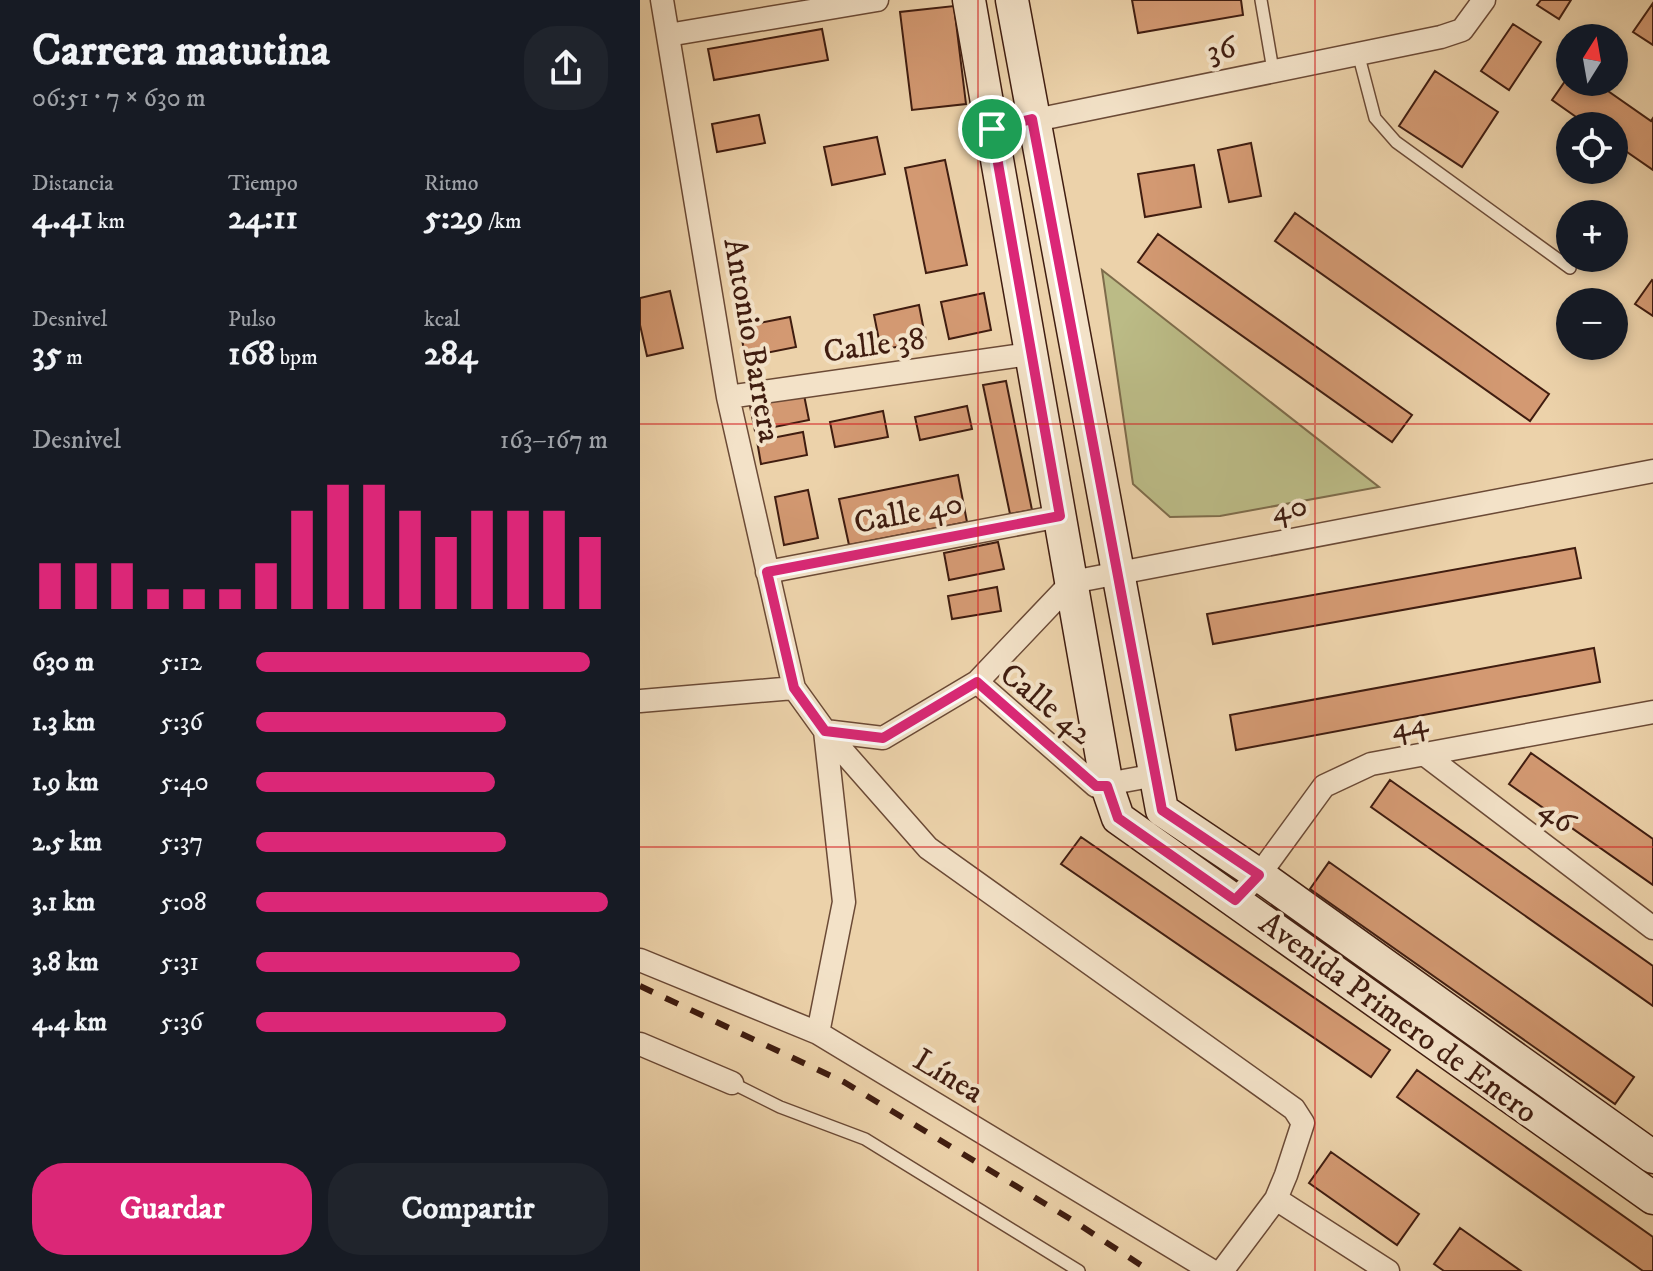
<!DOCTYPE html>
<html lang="es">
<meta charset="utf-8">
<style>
body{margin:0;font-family:"IM FELL DW Pica",serif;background:#20242c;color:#f1f3f6;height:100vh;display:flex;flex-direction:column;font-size:30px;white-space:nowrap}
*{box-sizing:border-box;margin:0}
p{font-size:26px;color:#9ea1a6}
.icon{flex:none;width:44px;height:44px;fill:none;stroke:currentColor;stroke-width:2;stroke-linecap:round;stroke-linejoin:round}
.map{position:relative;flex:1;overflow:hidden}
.sheet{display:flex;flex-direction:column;background:#171b24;width:640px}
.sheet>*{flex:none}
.needle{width:52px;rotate:11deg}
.controls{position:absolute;left:916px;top:24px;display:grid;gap:16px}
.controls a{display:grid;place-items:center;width:72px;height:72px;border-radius:50%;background:#171b24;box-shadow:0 4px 12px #0003;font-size:40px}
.pin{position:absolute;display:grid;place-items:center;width:68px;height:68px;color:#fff;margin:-34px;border:4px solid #fff;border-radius:50%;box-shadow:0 2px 8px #0007}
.round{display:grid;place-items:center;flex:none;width:84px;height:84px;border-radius:32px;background:#20242c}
.overview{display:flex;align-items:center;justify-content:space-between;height:136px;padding:0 32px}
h1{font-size:44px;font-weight:700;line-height:60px}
.stats{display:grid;grid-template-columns:repeat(3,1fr);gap:12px;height:136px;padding:8px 32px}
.stats div{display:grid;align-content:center}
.stats b{font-size:34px;font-weight:700}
.stats small{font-size:22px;font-weight:400}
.stats p{font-size:22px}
.chart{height:224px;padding:16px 32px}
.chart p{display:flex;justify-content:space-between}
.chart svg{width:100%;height:144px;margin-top:8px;stroke:#db2777;stroke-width:6}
.cta{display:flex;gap:16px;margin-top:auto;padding:16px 32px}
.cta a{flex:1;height:92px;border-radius:32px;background:#db2777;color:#fff;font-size:32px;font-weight:700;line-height:92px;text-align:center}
.cta a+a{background:#20242c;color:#f1f3f6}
ul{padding:0 32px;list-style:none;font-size:26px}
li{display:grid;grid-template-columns:128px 96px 1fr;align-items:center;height:60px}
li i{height:20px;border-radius:10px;background:#db2777}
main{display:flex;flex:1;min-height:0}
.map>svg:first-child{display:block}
</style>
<main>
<section class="sheet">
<div class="overview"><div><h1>Carrera matutina</h1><p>06:51 · 7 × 630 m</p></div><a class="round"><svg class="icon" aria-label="share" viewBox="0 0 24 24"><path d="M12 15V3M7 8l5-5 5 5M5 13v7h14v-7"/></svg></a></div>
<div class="stats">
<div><p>Distancia</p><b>4.41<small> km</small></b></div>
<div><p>Tiempo</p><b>24:11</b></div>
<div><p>Ritmo</p><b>5:29<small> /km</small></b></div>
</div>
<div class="stats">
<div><p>Desnivel</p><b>35<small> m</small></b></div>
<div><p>Pulso</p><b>168<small> bpm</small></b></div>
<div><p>kcal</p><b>284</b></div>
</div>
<div class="chart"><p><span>Desnivel</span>163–167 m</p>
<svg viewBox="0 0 160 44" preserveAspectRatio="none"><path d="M5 44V30M15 44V30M25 44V30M35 44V38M45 44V38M55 44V38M65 44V30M75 44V14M85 44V6M95 44V6M105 44V14M115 44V22M125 44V14M135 44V14M145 44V14M155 44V22"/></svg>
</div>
<ul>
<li><b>630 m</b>5:12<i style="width:95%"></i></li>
<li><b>1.3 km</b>5:36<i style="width:71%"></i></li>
<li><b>1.9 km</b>5:40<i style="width:68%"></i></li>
<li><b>2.5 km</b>5:37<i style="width:71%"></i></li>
<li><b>3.1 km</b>5:08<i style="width:100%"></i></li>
<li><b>3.8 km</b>5:31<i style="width:75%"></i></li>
<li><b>4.4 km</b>5:36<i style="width:71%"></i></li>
</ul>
<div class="cta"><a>Guardar</a><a>Compartir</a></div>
</section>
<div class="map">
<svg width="1013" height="1271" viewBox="0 0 1013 1271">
<rect width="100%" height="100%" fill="#ecd2aa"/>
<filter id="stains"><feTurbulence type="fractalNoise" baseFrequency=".0025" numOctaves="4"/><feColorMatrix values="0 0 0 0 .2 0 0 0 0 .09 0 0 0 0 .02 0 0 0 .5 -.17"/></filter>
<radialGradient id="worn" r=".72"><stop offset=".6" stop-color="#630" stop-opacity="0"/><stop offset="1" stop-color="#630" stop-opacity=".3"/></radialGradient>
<!-- green -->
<path fill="#bbbb86" stroke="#7e6c4b" stroke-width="2" d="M462 270 739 487 580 516 530 517 493 484Z"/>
<!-- building -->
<path fill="#d39972" stroke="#401d10" stroke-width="2" d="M492 0H601L603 15 498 33Z
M901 0H931L919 19 897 5Z
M1013 3V45L993 32Z
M314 6 326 104 272 110 260 12Z
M873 24 901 42 869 90 841 71Z
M182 29 188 60 74 80 68 49Z
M795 71 858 112 822 167 759 126Z
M930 74V82H955L1011 121 1013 118V170L974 143V126H949L912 100Z
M119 115 125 143 77 152 72 124Z
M237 137 245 174 192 185 184 147Z
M611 143 621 196 589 202 578 150Z
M305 160 327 265 286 273 265 168Z
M554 165 561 207 505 217 498 174Z
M655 213 909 394 890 421 635 241Z
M518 234 772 415 752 442 498 262Z
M1012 280 1013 281V316L995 304Z
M30 291 43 348 7 356 0 325V298Z
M344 293 351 330 309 339 301 302Z
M279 305 286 341 241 350 234 315Z
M150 317 156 347 105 357 100 327Z
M366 381 392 510 370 514 343 385Z
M164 395 169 420 115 431 110 406Z
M327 406 332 429 280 440 275 417Z
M243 411 248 437 195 447 190 422Z
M163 432 167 455 121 464 117 441Z
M318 475 327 522 209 545 199 499Z
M168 490 178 538 144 545 135 497Z
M358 542 364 569 309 580 304 553Z
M935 548 941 578 573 644 567 614Z
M357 587 361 611 312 619 308 596Z
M954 648 960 682 596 750 590 715Z
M891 753 1013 839V885L869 784Z
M750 780 1013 966V1006L731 807Z
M441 837 750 1050 731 1077 421 864Z
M689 862 994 1077 975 1104 670 889Z
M777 1070 1013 1237V1271H1003L757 1097Z
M691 1152 779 1214 757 1245 669 1183Z
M820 1228 881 1271H804L794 1264Z"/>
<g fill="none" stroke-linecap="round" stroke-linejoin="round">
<!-- lane casing -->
<g stroke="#6b4a36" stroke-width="14">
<path id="lane" d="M621 0 633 70
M718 53 735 118 756 142 930 268
M92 1083 140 1107 225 1139 439 1271"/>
</g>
<!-- street casing -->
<g stroke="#6b4a36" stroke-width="25">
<path id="street" d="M22 0 88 397 154 688
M28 35 237 0
M352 129 801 37 822 30 844 0
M88 397 390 354
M127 572 420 516
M337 682 456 786 516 775
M0 701 154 688 185 731 243 738 337 682 432 582 1013 471
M185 731 288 848 654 1109 663 1123 646 1175 636 1199 582 1271
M784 754 1013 928
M595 900 619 875 684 786 731 764 1013 712
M0 960 178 1033 572 1271
M178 1033 204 902 185 731
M0 1044 92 1083
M636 1199 748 1271"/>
</g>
<!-- secondary casing -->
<g stroke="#401d10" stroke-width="35">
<path id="secondary" d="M329 0 467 786 478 818 1013 1198
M372 0 522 810 619 875 1013 1157"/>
</g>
<!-- lane -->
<use href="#lane" stroke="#f3e2c8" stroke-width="11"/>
<!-- street -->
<use href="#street" stroke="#f3e2c8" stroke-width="22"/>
<!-- secondary -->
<use href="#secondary" stroke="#f3e2c8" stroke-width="32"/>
<!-- rail -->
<path stroke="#401d10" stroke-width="6" stroke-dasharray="14 14" stroke-linecap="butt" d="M0 986 204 1082 432 1220 510 1271"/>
</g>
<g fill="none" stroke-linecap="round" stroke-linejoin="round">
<!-- route casing -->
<g stroke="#fff" stroke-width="16">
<path id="route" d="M392 119 522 810 619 875 595 900 478 818 467 786H456L337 682 243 738 185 731 154 688 127 572 420 516 352 129Z"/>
</g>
<!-- route -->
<use href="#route" stroke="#db2777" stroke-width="10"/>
</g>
<!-- grid -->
<path fill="none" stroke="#d62828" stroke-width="2" stroke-opacity="0.55" d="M338 0V1271M675 0V1271M0 424H1013M0 847H1013"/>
<g text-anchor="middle" stroke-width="8" stroke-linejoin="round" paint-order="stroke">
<!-- street labels -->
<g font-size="32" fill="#401d10" stroke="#f3e2c8">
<text transform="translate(581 48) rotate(-12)" y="11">36</text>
<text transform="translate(113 340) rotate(80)" y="11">Antonio Barrera</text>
<text transform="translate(234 344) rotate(-8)" y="11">Calle 38</text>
<text transform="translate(649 507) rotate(-11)" y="11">40</text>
<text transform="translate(268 512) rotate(-11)" y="11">Calle 40</text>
<text transform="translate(407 703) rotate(39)" y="11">Calle 42</text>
<text transform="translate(769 724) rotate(-11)" y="11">44</text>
<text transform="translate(918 815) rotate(37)" y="11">46</text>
<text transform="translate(759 1017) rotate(36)" y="11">Avenida Primero de Enero</text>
<text transform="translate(309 1075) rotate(31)" y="11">Línea</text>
</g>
</g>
<rect width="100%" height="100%" filter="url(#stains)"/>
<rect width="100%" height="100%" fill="url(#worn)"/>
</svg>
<div class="controls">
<a><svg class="needle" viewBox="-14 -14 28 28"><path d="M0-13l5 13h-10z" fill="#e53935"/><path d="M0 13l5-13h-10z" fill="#9ea1a6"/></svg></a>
<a><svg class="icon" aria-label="locate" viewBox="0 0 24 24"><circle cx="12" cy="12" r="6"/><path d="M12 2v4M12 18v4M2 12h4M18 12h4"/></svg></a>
<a>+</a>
<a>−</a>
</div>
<div class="pin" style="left:352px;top:129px;background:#1e9e55"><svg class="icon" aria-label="arrive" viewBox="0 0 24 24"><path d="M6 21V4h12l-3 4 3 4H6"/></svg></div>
</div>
</main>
